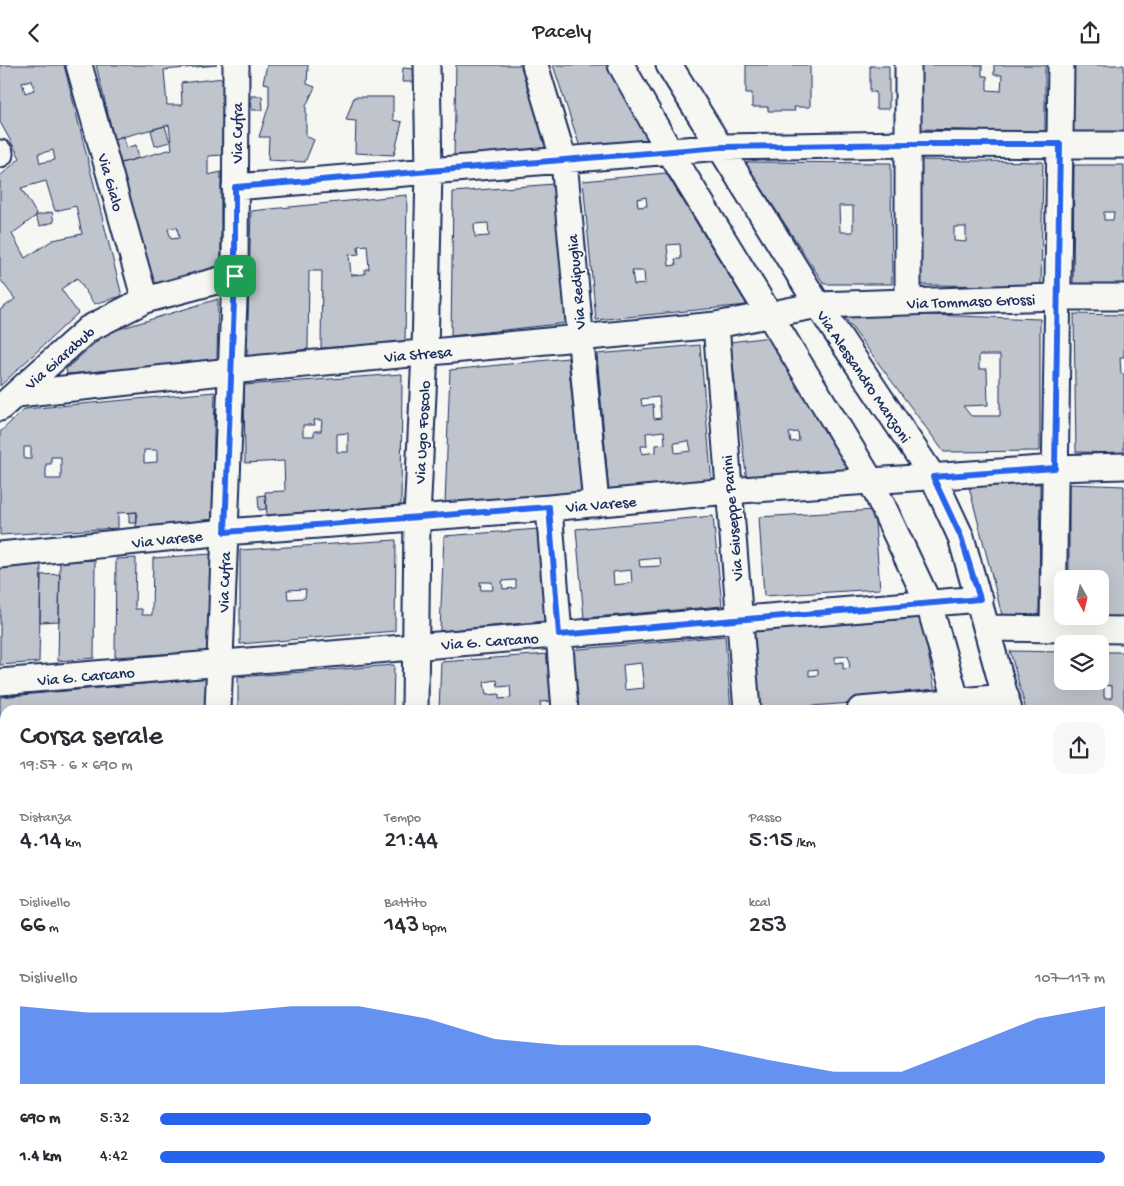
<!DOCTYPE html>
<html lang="it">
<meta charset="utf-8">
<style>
body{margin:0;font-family:"Gochi Hand",sans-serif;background:#f7f7f7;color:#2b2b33;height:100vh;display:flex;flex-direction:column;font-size:19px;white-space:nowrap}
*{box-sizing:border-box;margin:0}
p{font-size:16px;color:#7c7c81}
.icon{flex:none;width:28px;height:28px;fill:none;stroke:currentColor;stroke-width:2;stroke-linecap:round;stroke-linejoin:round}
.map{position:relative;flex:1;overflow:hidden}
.sheet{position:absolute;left:0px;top:640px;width:1125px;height:481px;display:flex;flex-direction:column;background:#fff;border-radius:15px 15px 0 0;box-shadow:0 5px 20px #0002}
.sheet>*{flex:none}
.needle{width:32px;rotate:172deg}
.controls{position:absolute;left:1054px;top:505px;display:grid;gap:10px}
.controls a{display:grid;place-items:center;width:55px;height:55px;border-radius:10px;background:#fff;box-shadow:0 5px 20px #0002;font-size:25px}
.pin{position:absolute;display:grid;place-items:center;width:42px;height:42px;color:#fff;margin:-21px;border-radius:10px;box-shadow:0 2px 8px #0006}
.round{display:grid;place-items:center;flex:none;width:52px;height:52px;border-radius:15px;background:#f7f7f7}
.head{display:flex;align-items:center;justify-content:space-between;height:85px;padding:0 20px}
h1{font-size:28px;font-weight:600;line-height:38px}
.metrics{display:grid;grid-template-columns:repeat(3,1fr);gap:8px;height:85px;padding:5px 20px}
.metrics div{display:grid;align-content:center}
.metrics b{font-size:25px;font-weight:600}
.metrics small{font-size:14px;font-weight:400}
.metrics p{font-size:14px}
.chart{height:140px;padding:10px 20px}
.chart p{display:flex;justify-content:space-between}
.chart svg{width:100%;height:90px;margin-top:5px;fill:#2563eb;opacity:.7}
ul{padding:0 20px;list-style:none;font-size:16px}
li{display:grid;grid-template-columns:80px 60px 1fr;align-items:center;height:38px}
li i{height:12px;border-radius:6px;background:#2563eb}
header{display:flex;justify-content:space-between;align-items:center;height:65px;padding:0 20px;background:#fff;font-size:22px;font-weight:600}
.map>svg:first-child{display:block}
</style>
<header><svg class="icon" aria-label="back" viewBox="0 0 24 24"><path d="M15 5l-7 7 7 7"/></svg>Pacely<svg class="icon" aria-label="share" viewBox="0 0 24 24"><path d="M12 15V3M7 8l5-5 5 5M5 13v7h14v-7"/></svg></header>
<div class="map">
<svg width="1124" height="1121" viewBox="0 0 1124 1121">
<rect width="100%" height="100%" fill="#f6f6f2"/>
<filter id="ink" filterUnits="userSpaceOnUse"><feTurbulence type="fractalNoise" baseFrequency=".02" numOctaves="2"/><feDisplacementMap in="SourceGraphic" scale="10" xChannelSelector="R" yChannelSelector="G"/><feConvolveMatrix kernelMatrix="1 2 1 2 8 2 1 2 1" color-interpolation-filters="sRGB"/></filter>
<g filter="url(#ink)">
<!-- green -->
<path fill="#d6d9dd" stroke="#78849e" d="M312 1116H428V1121H312Z"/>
<!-- building -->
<path fill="#c0c4cd" stroke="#1b2f5e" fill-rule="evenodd" d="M0 0H64L122 231 94 239 77 213 61 224 78 248 0 321V245L15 234 0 214V111L20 93 0 57ZM32 15 34 25 25 28 22 17ZM53 85 55 95 40 98 38 89ZM46 116 55 146 76 141 82 169 53 175 25 193 12 169 37 150 21 123Z
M96 0H217L164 5 167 40H182L181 18 223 13 222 90 208 91V110L221 107V200L153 221 121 98 172 84 169 60 114 74ZM177 162 179 173 171 174 168 164Z
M267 0H308L307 19 315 22 306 41V71L314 75 305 97 268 95 269 72H259L269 40V19L263 18Z
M456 0H522L549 85 454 93Z
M553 0H607L650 75 580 82Z
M746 0H810V42H794L795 46H768V42H752V28H746Z
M921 0H982V11H987V25L1001 26 1002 10H994V0H1045V67L920 64Z
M1074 0H1124V67H1073Z
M870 1H889V44H876V27H870Z
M403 3 414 4V17H402Z
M251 31H262L263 45H252Z
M354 32H393V55L402 57 394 90 355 88 356 56 346 55Z
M165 61 170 77 155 81 151 65Z
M123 71 126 83 136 80 139 93 121 98 114 74Z
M920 95 1043 97 1041 221 918 220ZM954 162H966V177L954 176Z
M748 97 891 98 892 219H824L746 99ZM839 141H853V167H840Z
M1074 100H1124V223H1073ZM1104 147H1114L1113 155H1104Z
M666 108 747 240 596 255 583 116ZM646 132 647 141 638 142 637 134ZM680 179 681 194H675L676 200 669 201 667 180ZM632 206H644L645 219 634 220Z
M554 119 567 258 451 271 453 127ZM488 158 489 171 475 172 474 159Z
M407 130 405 277 321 283 322 206H309L308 284 247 292 251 146ZM367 180 369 204H365V209L351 210 349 190 359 189 358 181Z
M52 147 54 157 40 161 35 151Z
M218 234 217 296 67 309 66 304 106 268Z
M875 248 1040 254V386L944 387 845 253ZM979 290H1000V351H971L963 341 988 340 987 304H979Z
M1074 249 1124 250V292H1120L1121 309H1124V388L1076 387Z
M770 272 853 410 747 417 730 277ZM798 367 799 376 791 377 789 368Z
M700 280 712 419 609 429 597 289ZM659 332 661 353 654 354 653 339 642 341 641 334ZM664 366 665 379 656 380V387L642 389 641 381H647L646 368ZM689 376 691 386 675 388 674 378Z
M568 293 582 430 445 440 450 305Z
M402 309 401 442 267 450 265 427 285 426 284 396 245 398 244 320ZM314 355H322L321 366H314V371H303V360H315ZM348 368V387H337V369Z
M215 327 212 456 136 462 137 447 118 448V463L0 470V367L25 344ZM24 382H31V394H24ZM144 385H157V397L144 398ZM51 392H61V414H46V399H51Z
M968 418 1040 419 1039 554H1003Z
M1069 419 1124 421V558H1069V551H1100V514H1069Z
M265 430 266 444 259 445 258 431Z
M874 445 880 524 764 531 759 452Z
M137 447V458H129V448Z
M713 451 722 541 584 553 576 464ZM660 493 661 501 640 502 639 495ZM631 505 632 518 614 520 613 507Z
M539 464 545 556 440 566 444 471ZM516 515V523L503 524 502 516ZM480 517H492L493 525H481Z
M396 475 395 566 240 579V485ZM306 524 305 533 288 534 287 525Z
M212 489 211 586 115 592 116 494 136 493 135 544H142V550H152L153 493Z
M95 495 94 593 58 596 60 497Z
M41 498 39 597 0 600V501Z
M60 509 59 556 40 557 41 510Z
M922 553 936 632 756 645 747 567ZM848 591 850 603 843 604V597L835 598V592ZM818 604V610L809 611V605Z
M725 571 731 645H575L569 585ZM641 598 644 623 625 625 623 600Z
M1010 586 1062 587V616H1100V587H1124V719H1120V645H1026ZM1104 620 1112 621V633H1104Z
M548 589 552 636 540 637 541 645H439L441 597ZM497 615 498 622 510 621 511 633 499 634V629L486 630 484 617Z
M394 600 393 645H350V641L335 642V645H238V612Z
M208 613 207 645H5V666L0 662V632Z
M0 732 5 736V797L0 793Z
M1120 749H1124V839H1120Z
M0 810H5V823H0Z
M1120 868H1124V964H1120Z"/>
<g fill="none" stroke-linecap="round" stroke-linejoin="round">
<!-- street casing -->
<g stroke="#1b2f5e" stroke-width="29">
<path id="street" d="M79 0 145 235
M535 0 564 96 596 439
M621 0 670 87 871 416 929 539 959 645
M669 0 818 240 933 412 961 472 1009 645
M908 0V236
M0 88V89
M235 122 721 82 908 79 1124 80
M716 260 747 645
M17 329 231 306 716 260 818 240 1057 232H1124
M0 343 88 264 145 235 235 211
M549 443 565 645
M0 490 225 467 549 443 728 426 1055 403 1124 401
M988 563 1124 565
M1053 564 1061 0
M0 617C326 588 653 564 980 534
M218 645 235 211 236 0
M415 645 417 453 425 288 429 106 427 0
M860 645 1006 632
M1120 732H1124
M1120 853H1124
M0 974H5
M1120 982H1124
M1120 1039 1124 1053
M139 1116V1121
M594 1116V1121
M781 1116V1121
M931 1121V1116
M1081 1121 1124 1120"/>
</g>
<!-- secondary casing -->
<g stroke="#1b2f5e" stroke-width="31">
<path id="secondary" d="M0 700 5 703
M297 1116V1121
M443 1116V1121"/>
</g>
<!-- street -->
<use href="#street" stroke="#f6f6f2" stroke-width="25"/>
<!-- secondary -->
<use href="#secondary" stroke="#f6f6f2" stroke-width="28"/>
</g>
</g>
<g fill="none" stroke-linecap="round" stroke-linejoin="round" filter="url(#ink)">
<!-- route casing -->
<g stroke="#fff" stroke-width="10">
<path id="route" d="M908 79H1060L1055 403 933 412 961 472 980 534 559 570 549 442 225 467 235 211V122L721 82Z"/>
</g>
<!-- route -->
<use href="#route" stroke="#2563eb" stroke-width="6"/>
</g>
<g text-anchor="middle" stroke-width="4" stroke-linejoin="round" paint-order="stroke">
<!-- street labels -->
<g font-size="16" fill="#1b2f5e" stroke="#f6f6f2">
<text transform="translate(236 68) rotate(-90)" y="6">Via Cufra</text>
<text transform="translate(112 117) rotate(74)" y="6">Via Gialo</text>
<text transform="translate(575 217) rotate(-95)" y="6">Via Redipuglia</text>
<text transform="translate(971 235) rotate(-2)" y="6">Via Tommaso Grossi</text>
<text transform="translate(418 288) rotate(-5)" y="6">Via Stresa</text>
<text transform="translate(59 292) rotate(-41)" y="6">Via Giarabub</text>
<text transform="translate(865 311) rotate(56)" y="6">Via Alessandro Manzoni</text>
<text transform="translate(421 367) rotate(-87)" y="6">Via Ugo Foscolo</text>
<text transform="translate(601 438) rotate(-5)" y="6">Via Varese</text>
<text transform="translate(731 453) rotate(-95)" y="6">Via Giuseppe Parini</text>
<text transform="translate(167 473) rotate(-6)" y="6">Via Varese</text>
<text transform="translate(223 517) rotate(-88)" y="6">Via Cufra</text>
<text transform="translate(490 575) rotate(-4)" y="6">Via G. Carcano</text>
<text transform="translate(86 610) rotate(-5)" y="6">Via G. Carcano</text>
</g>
</g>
</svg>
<div class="controls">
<a><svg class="needle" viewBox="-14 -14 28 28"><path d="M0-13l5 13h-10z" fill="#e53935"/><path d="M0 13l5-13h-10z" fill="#7c7c81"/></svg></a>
<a><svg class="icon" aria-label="layers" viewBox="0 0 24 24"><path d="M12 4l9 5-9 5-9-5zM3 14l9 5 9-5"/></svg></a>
</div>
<div class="pin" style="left:235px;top:211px;background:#1e9e55"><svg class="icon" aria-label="arrive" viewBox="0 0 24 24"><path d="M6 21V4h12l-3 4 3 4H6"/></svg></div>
<section class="sheet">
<div class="head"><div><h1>Corsa serale</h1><p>19:57 · 6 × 690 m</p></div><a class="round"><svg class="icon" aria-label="share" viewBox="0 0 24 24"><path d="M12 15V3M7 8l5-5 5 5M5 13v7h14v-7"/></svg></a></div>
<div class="metrics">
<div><p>Distanza</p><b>4.14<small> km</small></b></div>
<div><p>Tempo</p><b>21:44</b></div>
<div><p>Passo</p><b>5:15<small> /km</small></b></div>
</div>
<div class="metrics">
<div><p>Dislivello</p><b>66<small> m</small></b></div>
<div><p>Battito</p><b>143<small> bpm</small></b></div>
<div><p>kcal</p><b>253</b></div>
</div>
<div class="chart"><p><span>Dislivello</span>107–117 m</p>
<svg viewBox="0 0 160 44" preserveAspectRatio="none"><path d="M0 44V6L10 9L20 9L30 9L40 6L50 6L60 12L70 22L80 25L90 25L100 25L110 32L120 38L130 38L140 25L150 12L160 6V44z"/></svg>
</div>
<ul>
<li><b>690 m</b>5:32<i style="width:52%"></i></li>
<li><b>1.4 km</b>4:42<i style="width:100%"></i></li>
</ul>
</section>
</div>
